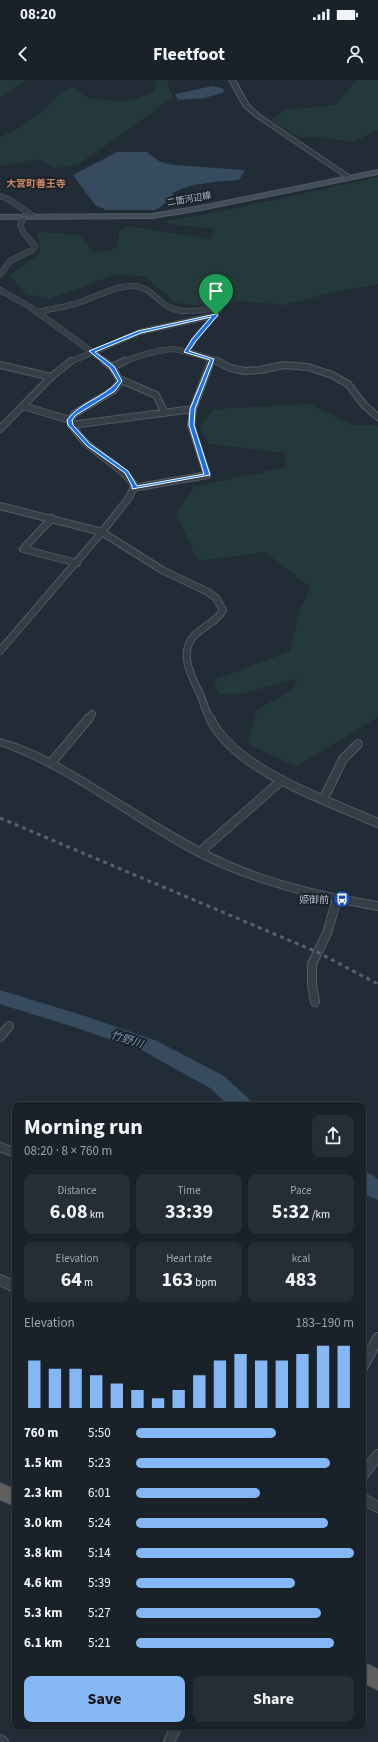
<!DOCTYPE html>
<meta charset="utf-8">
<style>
body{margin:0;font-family:"Source Sans 3","Noto Sans JP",sans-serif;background:#262e35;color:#f1f3f6;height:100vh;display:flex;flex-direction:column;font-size:15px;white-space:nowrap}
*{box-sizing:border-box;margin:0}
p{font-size:13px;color:#9fa3a8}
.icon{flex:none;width:22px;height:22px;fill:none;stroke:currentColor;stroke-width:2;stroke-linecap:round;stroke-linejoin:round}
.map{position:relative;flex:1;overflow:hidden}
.panel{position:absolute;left:12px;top:1022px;width:354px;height:628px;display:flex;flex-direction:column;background:#192129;border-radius:8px;box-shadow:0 1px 3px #0004,0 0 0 1px #373e46}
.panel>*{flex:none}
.pin{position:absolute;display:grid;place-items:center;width:34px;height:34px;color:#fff;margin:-41px -17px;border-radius:50% 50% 50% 0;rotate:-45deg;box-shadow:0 0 4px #0007}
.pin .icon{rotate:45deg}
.round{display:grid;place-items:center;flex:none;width:42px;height:42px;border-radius:8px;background:#262e35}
.head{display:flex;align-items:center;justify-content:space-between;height:68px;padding:0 12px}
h1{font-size:22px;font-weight:700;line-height:30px}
.figures{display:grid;grid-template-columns:repeat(3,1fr);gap:6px;height:68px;padding:4px 12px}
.figures div{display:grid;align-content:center;border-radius:8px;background:#262e35;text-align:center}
.figures b{font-size:20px;font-weight:700}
.figures small{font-size:11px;font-weight:400}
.figures p{font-size:11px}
.chart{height:112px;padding:8px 12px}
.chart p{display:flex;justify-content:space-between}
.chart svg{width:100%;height:72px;margin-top:4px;stroke:#84b7f4;stroke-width:6}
.button{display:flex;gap:8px;margin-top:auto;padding:8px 12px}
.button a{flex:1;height:46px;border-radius:8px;background:#84b7f4;color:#111;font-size:16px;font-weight:700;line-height:46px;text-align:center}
.button a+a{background:#262e35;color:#f1f3f6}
ul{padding:0 12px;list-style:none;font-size:13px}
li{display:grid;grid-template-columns:64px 48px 1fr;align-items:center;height:30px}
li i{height:10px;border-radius:5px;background:#84b7f4}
.status{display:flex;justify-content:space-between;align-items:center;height:28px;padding:0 20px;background:#192129;direction:ltr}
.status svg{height:11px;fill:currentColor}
header{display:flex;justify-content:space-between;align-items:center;height:52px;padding:0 12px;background:#192129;font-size:18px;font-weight:700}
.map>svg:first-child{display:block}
</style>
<div class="status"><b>08:20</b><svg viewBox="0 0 49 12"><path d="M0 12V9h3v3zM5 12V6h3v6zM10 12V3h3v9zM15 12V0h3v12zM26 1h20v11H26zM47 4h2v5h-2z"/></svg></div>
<header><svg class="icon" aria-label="back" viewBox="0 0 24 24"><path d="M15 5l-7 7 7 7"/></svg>Fleetfoot<svg class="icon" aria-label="person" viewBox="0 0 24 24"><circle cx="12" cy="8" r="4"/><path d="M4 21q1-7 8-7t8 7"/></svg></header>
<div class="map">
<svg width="378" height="1662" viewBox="0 0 378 1662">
<rect width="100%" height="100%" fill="#212c37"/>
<!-- green -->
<path fill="#243939" d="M0 0H28L0 17Z
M157 0H167L173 17 127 51 77 85 56 88 37 79 0 86V57C17 50 31 40 45 29 59 17 55 13 75 7L88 18 124 22 153 13Z
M357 0H378V50L353 62 317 57 301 58 271 40 284 30 335 25Z
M378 97V204L330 213 285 225 239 221 203 226 176 223 145 197 118 194 49 219 26 214 10 195 40 173 38 152 79 155 95 173 117 168 119 152 128 146 211 159 215 149 164 143 169 140 218 132Z
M310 324 353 345 378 346V637L296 687 248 664 257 630 293 609 298 598 242 614H219L214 600 290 571 300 530 310 507 265 472 198 481 176 434 194 407 286 387 285 373 209 364 199 347 214 329Z"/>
<!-- water -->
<path fill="#364b5f" d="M213 6 222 8 225 12 205 18 178 20 175 14Z
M117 72H147L159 81 173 85 245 90 239 100C217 102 193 102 173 113L171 120 155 130H106L95 125 73 95Z"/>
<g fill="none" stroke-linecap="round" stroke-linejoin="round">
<!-- river -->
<path fill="#364b5f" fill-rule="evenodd" d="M0 910 91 938 157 961 224 996 249 1019 252 1025H228L210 1008 143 971 77 948 0 924Z
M363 1091 371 1094 378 1099V1120L370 1117 363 1112Z"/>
<!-- minor-far3 casing -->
<g stroke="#525b65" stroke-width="6">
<path id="minor-far3" d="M0 116 10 120 33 136
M0 195 10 181 32 170 35 166 23 152 20 145 25 136
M0 210 30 227 106 282
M36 232C51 229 66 227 81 222 97 216 115 206 133 206 149 206 156 220 169 227 184 235 204 229 220 228L194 260 187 272
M70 282 140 252 216 235
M123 282C137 276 155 271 171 269 180 269 210 278 219 282
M211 282 212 279"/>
</g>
<!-- minor-far2 casing -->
<g stroke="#525b65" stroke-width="8">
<path id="minor-far2" d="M217 281 230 288 245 291 260 290 284 285 308 287 332 295 348 304 364 325 378 337
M0 285 51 297
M112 287 125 281
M119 299 156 315 165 333
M23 326 70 340
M71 345 193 329
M0 349 51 297 71 281
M133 408 207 395 191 345 193 329 211 281
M0 426 102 452 162 490 208 512 216 518 223 530C216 543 203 546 194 556 178 573 192 597 200 614 203 622 206 631 210 639
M52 438 23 469 77 483
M0 571 102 452 128 419 135 406C117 379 82 371 70 340L74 334 114 310 120 301 112 287 104 281
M88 639 92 634"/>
</g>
<!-- minor-far1 casing -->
<g stroke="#525b65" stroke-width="10">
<path id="minor-far1" d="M210 638C234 690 328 721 378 743
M51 683 89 638
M324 718 343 679 358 664
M200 772 282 700
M315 922 312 904V884L327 853 337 819
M0 957 9 946
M0 1067 15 1073"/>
</g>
<!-- minor casing -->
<g stroke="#525b65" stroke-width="12">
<path id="minor" d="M0 1200 15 1207
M363 1286 378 1258
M363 1395 378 1375
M363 1419 378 1427
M0 1660 3 1662
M169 1662 176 1647"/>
</g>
<!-- tertiary casing -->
<g stroke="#525b65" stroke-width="2">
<path id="tertiary" d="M229 0H235L249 25 260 35 352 97V99H348L256 37 244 27Z
M0 659C37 669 70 690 103 710 135 730 168 751 202 769 256 798 317 812 378 822V830C315 819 253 804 196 775 130 740 71 690 0 665Z"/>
</g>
<!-- secondary casing -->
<g stroke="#525b65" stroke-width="2">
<path id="secondary" d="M378 90V94L201 130 152 138 0 139V135L152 134 201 126Z"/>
</g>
<!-- trunk casing -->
<g stroke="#3f4852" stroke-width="2">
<path id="trunk" d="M0 1403 15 1409V1426L0 1420Z
M363 1582 378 1589V1610L363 1603Z"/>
</g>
<!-- minor-far3 -->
<use href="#minor-far3" stroke="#343e47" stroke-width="5"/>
<!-- minor-far2 -->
<use href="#minor-far2" stroke="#343e47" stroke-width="6"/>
<!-- minor-far1 -->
<use href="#minor-far1" stroke="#343e47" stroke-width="8"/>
<!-- minor -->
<use href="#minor" stroke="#343e47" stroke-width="10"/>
<!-- tertiary -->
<use href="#tertiary" fill="#343e47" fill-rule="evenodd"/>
<!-- secondary -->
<use href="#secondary" fill="#424d5a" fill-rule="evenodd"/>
<!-- trunk -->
<use href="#trunk" fill="#605e5c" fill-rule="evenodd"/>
<!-- rail -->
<path stroke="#56626e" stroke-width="3" stroke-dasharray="4 4" stroke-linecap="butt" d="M0 738 317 872 378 904"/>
</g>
<!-- route -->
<path fill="#1a73e8" stroke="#fff" fill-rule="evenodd" d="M216 234 218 235 196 261 189 271 214 279 195 329 194 345 210 395 132 409V406L125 393 87 366 68 345 67 340C80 322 104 318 118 301L110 288 89 271 138 251ZM211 237 192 259 184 272 210 280 190 329 189 345 204 394 137 406 128 391 90 364 73 345 72 340 76 335 115 311 122 301 114 286 95 272 141 253Z"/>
<!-- icons -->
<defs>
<g id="bus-disc" transform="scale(0.9)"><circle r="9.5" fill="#1a4fb4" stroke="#1a232c"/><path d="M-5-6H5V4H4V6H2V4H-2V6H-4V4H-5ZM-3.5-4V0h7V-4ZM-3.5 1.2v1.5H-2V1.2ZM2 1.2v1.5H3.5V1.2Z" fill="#fff"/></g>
</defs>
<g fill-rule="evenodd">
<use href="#bus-disc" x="342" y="819"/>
</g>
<g text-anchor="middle" stroke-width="4" stroke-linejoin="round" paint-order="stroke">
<!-- far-street labels -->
<g font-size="9" fill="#afb8c4" stroke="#1a232c">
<text transform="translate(189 119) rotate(-10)" y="3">二箇河辺線</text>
</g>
<!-- far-quarter labels -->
<g font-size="10" font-weight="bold" fill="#cf875f" stroke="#1a232c">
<text x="36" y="107">大宮町善王寺</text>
</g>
<!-- poi labels -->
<g font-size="10" fill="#afb8c4" stroke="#1a232c" text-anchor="end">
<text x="329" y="823">姫御前</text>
</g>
<!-- water labels -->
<g font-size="11" font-style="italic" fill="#7791ab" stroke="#1a232c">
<text transform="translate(127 959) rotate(18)" y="4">竹野川</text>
</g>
</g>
</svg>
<div class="pin" style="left:216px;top:235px;background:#1e9e55"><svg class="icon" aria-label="arrive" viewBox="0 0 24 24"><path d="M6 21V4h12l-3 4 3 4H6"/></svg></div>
<section class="panel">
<div class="head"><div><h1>Morning run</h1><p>08:20 · 8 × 760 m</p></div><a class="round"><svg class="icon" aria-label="share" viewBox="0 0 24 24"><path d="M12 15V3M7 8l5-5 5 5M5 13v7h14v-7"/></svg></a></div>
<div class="figures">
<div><p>Distance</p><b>6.08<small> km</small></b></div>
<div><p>Time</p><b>33:39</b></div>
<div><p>Pace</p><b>5:32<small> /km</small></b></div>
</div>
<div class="figures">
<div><p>Elevation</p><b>64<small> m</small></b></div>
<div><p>Heart rate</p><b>163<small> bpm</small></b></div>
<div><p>kcal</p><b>483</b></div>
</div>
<div class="chart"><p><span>Elevation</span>183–190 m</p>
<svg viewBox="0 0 160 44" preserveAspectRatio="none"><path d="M5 44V15M15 44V20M25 44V20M35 44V24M45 44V29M55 44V33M65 44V38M75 44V33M85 44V24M95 44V15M105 44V11M115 44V15M125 44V15M135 44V11M145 44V6M155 44V6"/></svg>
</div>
<ul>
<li><b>760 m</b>5:50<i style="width:64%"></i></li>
<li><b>1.5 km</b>5:23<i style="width:89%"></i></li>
<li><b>2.3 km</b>6:01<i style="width:57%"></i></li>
<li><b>3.0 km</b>5:24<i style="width:88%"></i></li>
<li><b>3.8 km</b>5:14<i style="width:100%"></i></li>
<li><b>4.6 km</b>5:39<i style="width:73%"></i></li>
<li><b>5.3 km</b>5:27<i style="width:85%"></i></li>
<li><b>6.1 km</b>5:21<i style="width:91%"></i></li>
</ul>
<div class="button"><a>Save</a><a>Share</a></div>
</section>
</div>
